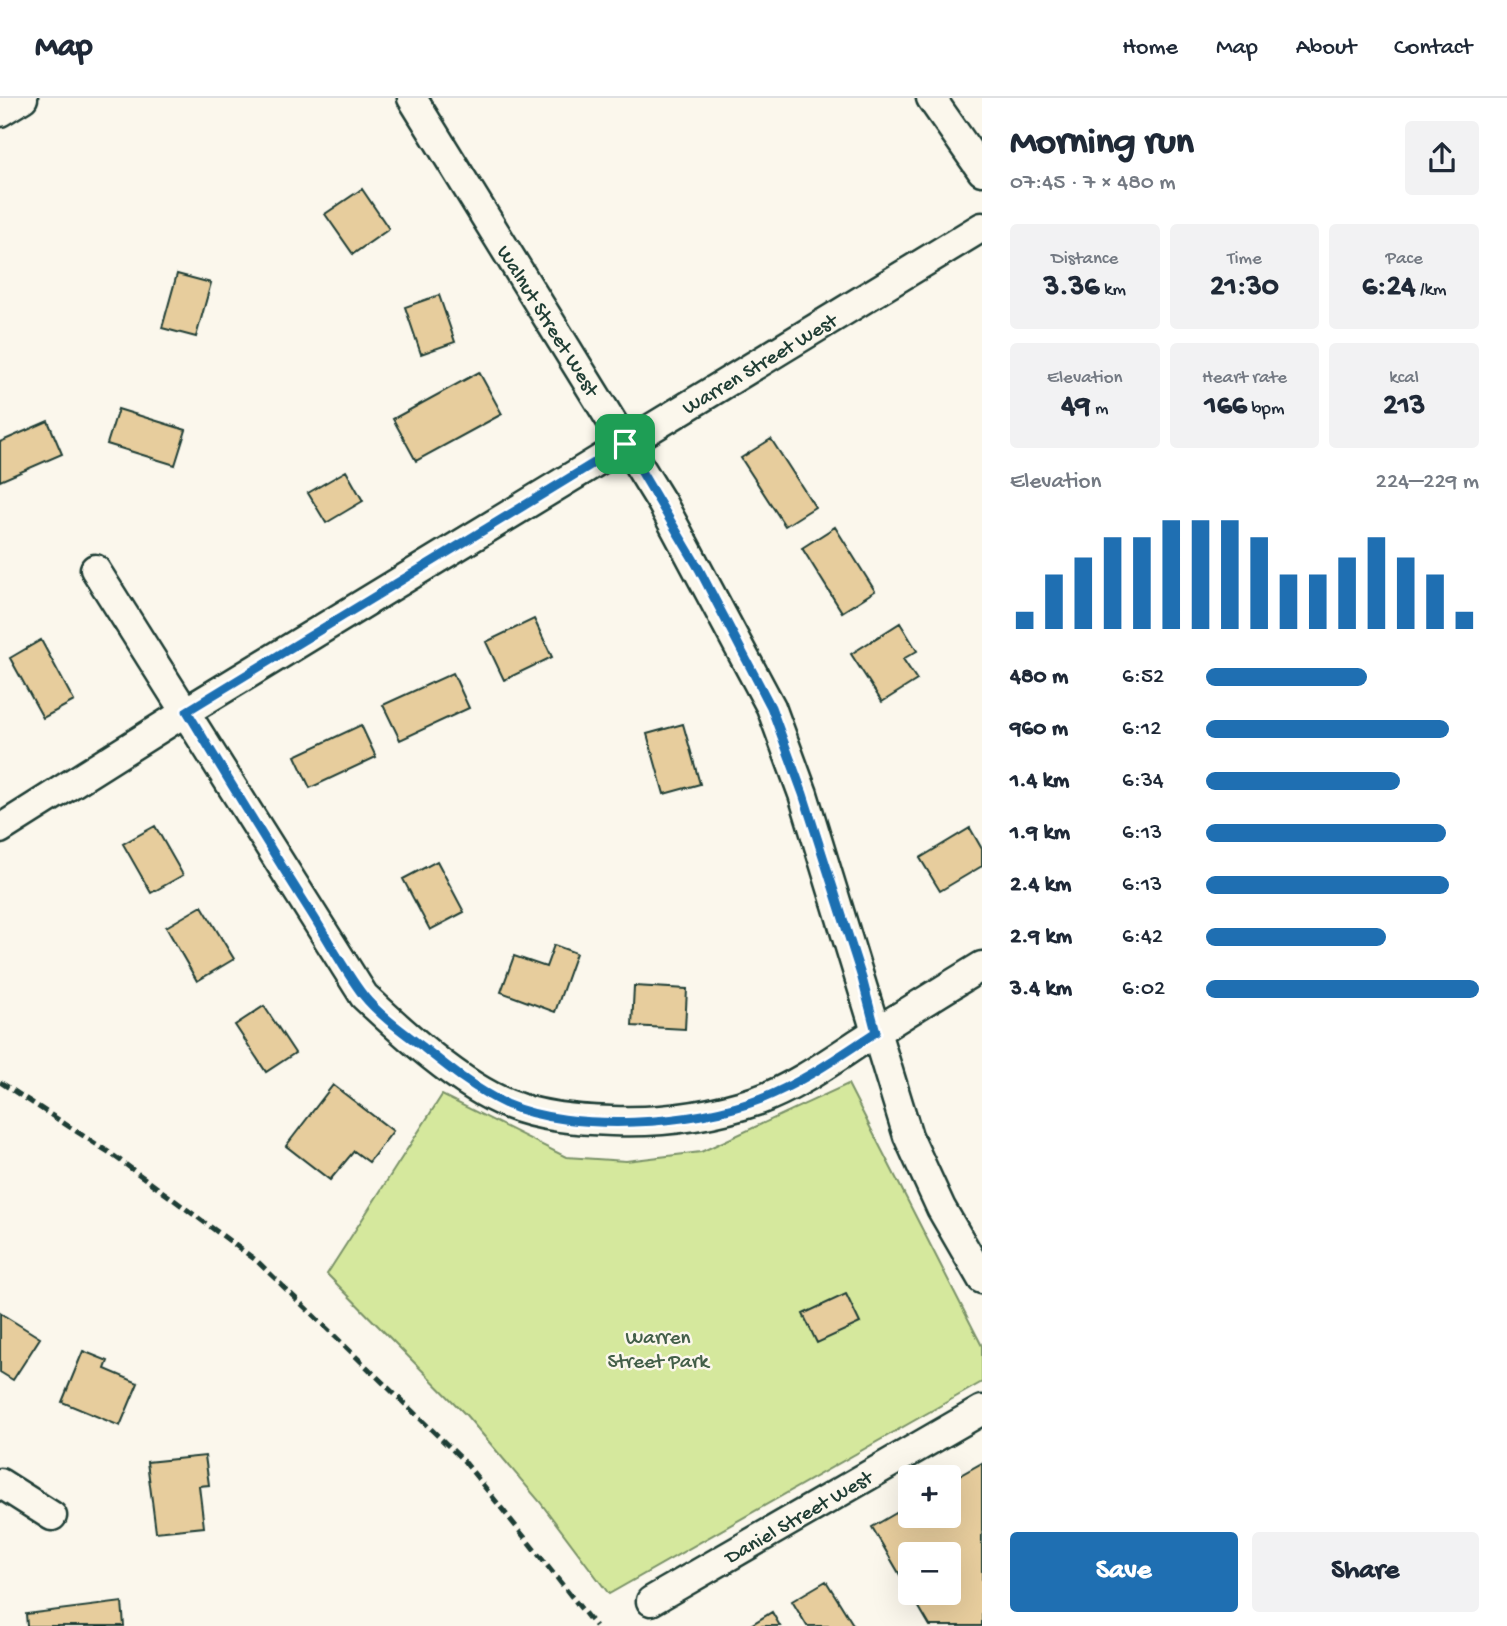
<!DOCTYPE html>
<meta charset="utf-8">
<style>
body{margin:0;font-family:"Gochi Hand",sans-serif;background:#f2f2f3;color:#1f2937;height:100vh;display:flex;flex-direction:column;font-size:26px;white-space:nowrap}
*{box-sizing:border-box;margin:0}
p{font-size:23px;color:#747a83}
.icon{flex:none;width:38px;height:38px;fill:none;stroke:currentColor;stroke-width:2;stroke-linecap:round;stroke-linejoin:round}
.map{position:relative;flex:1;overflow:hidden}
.panel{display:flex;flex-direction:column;background:#fff;width:525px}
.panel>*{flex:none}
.controls{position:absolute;left:898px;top:1367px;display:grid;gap:14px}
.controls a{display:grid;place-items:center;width:63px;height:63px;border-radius:7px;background:#fff;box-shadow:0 7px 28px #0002;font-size:35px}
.pin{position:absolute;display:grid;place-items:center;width:60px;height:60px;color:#fff;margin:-30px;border-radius:14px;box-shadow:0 4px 10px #0006}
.round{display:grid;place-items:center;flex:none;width:74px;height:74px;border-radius:7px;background:#f2f2f3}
.headline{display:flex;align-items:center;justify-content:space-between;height:119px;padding:0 28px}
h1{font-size:38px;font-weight:700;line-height:52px}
.stats{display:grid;grid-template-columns:repeat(3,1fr);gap:10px;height:119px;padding:7px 28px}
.stats div{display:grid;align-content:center;border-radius:7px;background:#f2f2f3;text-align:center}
.stats b{font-size:30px;font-weight:700}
.stats small{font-size:19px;font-weight:400}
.stats p{font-size:19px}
.chart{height:196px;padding:14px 28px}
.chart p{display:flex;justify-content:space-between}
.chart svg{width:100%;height:126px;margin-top:7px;stroke:#1f6fb2;stroke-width:6}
.primary-button{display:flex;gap:14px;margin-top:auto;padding:14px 28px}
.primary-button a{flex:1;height:80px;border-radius:7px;background:#1f6fb2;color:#fff;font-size:28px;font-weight:700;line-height:80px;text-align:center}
.primary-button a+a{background:#f2f2f3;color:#1f2937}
ul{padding:0 28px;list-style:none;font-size:23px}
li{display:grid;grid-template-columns:112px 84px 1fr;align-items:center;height:52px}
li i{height:18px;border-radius:9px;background:#1f6fb2}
header{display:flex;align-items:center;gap:42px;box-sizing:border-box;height:98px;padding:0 35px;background:#fff;border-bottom:2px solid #e0e1e3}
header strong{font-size:33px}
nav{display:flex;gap:38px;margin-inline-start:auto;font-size:24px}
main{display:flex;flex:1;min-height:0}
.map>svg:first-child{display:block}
</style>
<header>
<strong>Map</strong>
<nav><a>Home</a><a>Map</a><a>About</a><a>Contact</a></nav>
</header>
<main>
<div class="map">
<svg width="982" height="1528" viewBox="0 0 982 1528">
<rect width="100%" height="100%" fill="#fbf7ec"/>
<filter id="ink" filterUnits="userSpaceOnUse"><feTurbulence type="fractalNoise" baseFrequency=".0143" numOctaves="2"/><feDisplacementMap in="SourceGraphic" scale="14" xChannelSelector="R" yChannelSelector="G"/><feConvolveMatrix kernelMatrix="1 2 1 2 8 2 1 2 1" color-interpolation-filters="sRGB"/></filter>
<g filter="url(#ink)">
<!-- green -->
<path fill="#d5e89d" stroke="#7a9268" stroke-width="2" d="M848 986 982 1248V1284L609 1496 540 1404 466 1317 327 1176 442 997 566 1059 626 1063 701 1054Z"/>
<!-- building -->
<path fill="#e7cd9d" stroke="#1f3d34" stroke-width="2" d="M362 91 389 131 353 156 325 116Z
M177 176 211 185 196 239 162 230Z
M439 197 455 244 421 256 405 209Z
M479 274 502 316 416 363 393 321Z
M118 311 186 332 175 367 107 346Z
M48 323 62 356 0 383V344Z
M771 341 815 409 785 428 741 360Z
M346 373 363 403 326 425 308 395Z
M835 429 875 493 842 514 802 450Z
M534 521 552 559 504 582 486 544Z
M900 525 917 553 903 561 917 582 882 604 851 556Z
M41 542 74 603 43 620 10 560Z
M453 575 469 610 400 642 383 607Z
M683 626 700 686 664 696 647 636Z
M361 627 376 659 310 690 295 658Z
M155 728 183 777 151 795 123 746Z
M970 730 982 751V768L940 793 920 760Z
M437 763 464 814 430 832 403 781Z
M202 808 234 861 197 883 166 829Z
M554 847 576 855 555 914 501 894 514 858 546 869Z
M634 888 687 891 685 931 632 928Z
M264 908 295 955 266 974 235 927Z
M333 987 393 1033 369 1064 354 1053 330 1082 286 1048Z
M846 1196 860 1225 817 1245 803 1216Z
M0 1215 40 1240 13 1282 0 1274Z
M83 1253 108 1263 105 1271 138 1285 120 1328 62 1304Z
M205 1358 209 1387 199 1388 204 1429 156 1434 147 1364Z
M982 1365V1528H930L910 1494H948V1456H910V1494L872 1429 910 1407V1418H948V1384Z
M826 1483 854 1528H807L792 1503Z
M122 1504 124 1528H27L26 1516Z
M772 1514 780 1528H749Z"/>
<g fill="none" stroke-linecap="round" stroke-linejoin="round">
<!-- minor casing -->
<g stroke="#1f3d34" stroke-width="33">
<path id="minor" d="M412 0 662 405 771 609 803 696 908 1038 941 1110 982 1181
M931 0 982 73
M0 14 23 0
M95 471 364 898C401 933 461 988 508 1006 540 1019 577 1022 612 1023 662 1025 711 1018 759 1002 795 989 828 965 860 944 901 918 941 893 982 868
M0 731 187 613 982 129
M0 1385 52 1418
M651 1503 982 1312"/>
</g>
<!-- minor -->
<use href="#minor" stroke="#fbf7ec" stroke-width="28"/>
<!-- rail -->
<path stroke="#1f3d34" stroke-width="5" stroke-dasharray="10 5" stroke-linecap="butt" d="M0 984 110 1055 257 1163 464 1363 595 1528"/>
</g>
</g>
<g fill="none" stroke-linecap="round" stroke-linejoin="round" filter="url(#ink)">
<!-- route casing -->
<g stroke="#fff" stroke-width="14">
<path id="route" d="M625 346 699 471 771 609 803 696 862 880 876 934C839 958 802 985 761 1001 696 1027 572 1035 506 1006 476 992 449 970 423 949 403 934 379 917 363 897 344 872 329 843 312 816 269 749 228 681 187 613Z"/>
</g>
<!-- route -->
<use href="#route" stroke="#1f6fb2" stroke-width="9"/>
</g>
<g text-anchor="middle" stroke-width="5" stroke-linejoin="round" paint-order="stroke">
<!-- street labels -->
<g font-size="21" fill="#1f3d34" stroke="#fbf7ec">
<text transform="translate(549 222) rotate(58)" y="7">Walnut Street West</text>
<text transform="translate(759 265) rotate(-31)" y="7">Warren Street West</text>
<text transform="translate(798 1418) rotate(-30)" y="7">Daniel Street West</text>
</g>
<!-- park labels -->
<g font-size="21" fill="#435f49" stroke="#fbf7ec">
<text x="658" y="1245">Warren<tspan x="658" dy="24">Street Park</tspan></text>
</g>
</g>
</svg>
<div class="controls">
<a>+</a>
<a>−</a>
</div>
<div class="pin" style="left:625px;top:346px;background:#1e9e55"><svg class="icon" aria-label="arrive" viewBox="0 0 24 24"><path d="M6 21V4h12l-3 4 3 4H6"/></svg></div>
</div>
<section class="panel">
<div class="headline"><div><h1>Morning run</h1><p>07:45 · 7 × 480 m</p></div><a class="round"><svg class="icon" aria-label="share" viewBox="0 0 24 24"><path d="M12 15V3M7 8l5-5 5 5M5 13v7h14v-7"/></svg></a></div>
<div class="stats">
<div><p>Distance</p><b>3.36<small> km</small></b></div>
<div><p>Time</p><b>21:30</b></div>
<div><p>Pace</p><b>6:24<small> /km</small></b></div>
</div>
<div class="stats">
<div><p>Elevation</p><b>49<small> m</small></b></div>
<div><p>Heart rate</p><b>166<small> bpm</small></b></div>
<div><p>kcal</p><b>213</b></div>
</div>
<div class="chart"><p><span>Elevation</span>224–229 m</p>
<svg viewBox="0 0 160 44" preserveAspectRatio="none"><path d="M5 44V38M15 44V25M25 44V19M35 44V12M45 44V12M55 44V6M65 44V6M75 44V6M85 44V12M95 44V25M105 44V25M115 44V19M125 44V12M135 44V19M145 44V25M155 44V38"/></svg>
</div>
<ul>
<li><b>480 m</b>6:52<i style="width:59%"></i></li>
<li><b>960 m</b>6:12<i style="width:89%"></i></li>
<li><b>1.4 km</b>6:34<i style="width:71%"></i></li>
<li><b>1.9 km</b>6:13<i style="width:88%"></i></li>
<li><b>2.4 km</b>6:13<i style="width:89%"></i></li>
<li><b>2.9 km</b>6:42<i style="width:66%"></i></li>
<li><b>3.4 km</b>6:02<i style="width:100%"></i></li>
</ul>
<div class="primary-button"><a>Save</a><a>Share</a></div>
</section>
</main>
